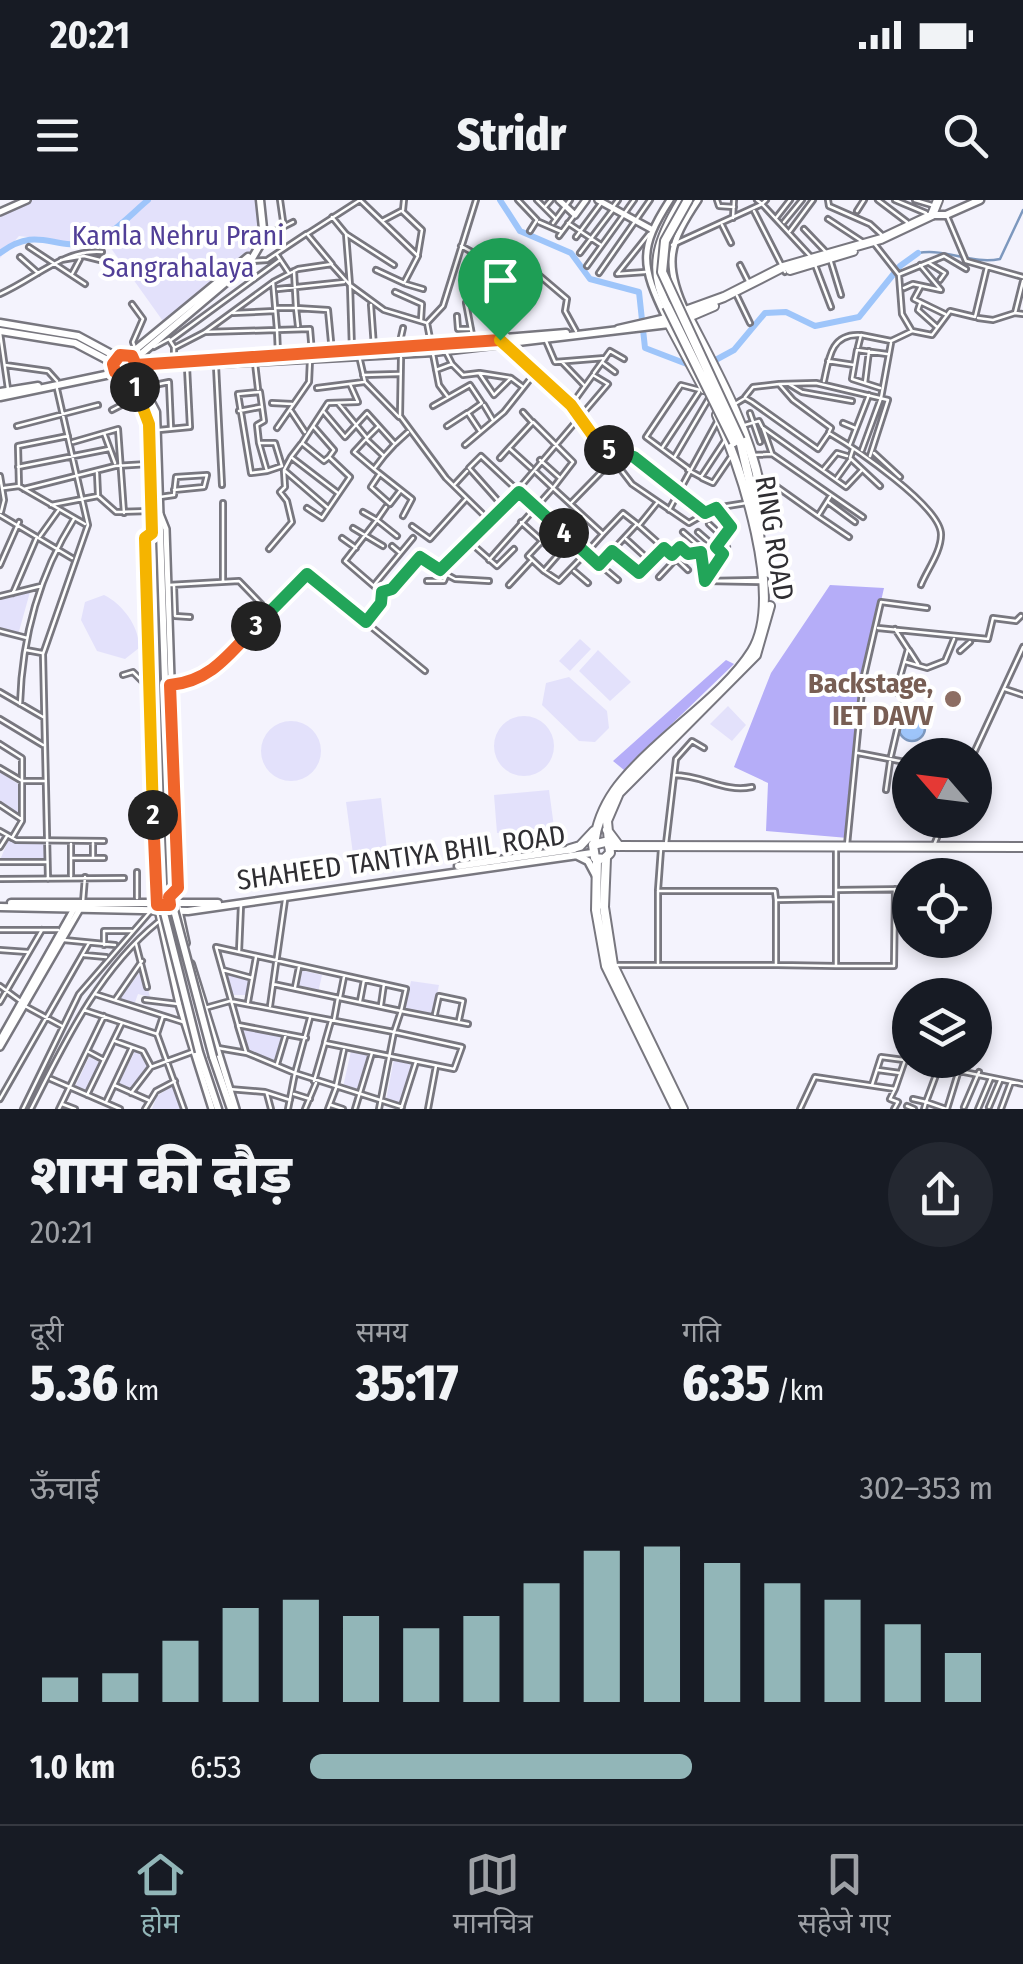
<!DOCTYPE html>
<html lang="hi">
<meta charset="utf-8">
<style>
body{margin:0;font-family:"Fira Sans Condensed","Noto Sans Devanagari",sans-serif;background:#242831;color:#f1f3f6;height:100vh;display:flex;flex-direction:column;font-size:38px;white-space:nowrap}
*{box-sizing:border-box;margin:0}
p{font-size:32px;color:#9ea1a6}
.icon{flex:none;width:55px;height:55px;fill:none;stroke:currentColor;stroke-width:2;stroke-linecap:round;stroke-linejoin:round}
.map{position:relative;height:909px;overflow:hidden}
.sheet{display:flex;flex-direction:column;background:#171b24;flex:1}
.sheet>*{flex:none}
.needle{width:65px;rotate:298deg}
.controls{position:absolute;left:892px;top:538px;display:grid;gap:20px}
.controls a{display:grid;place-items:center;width:100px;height:100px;border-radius:50%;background:#171b24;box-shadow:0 5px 15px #0003;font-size:50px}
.pin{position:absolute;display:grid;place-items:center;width:85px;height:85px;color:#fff;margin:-102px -42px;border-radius:50% 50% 50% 0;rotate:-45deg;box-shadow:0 0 10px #0007}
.pin .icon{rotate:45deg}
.km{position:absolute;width:50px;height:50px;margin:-25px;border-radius:50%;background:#222;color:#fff;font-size:28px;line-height:50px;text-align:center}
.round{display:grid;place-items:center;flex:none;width:105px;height:105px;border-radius:52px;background:#242831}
.head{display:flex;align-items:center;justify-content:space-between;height:170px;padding:0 30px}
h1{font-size:55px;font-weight:800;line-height:75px}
.stats{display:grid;grid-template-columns:repeat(3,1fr);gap:15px;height:170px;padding:10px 30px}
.stats div{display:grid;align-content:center}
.stats b{font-size:50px;font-weight:800}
.stats small{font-size:28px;font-weight:400}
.stats p{font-size:28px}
.chart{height:280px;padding:20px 30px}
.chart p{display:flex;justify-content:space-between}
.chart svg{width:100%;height:180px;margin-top:10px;stroke:#92b6b8;stroke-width:6}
ul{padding:0 30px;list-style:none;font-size:32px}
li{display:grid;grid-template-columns:160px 120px 1fr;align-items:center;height:75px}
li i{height:25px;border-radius:12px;background:#92b6b8}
.status{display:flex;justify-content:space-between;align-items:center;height:70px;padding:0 50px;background:#171b24;direction:ltr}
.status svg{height:28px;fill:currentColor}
header{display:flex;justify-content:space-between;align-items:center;height:130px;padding:0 30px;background:#171b24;font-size:45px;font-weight:800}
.tabs{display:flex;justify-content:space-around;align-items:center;height:140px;border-top:2px solid #363941;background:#171b24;font-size:28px;color:#9ea1a6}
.tabs a{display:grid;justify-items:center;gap:5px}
.tabs .on{color:#92b6b8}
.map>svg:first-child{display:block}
</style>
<div class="status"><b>20:21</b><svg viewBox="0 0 49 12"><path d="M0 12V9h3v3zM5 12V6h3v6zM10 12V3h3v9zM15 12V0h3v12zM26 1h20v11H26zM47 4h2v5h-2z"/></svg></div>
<header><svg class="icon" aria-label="menu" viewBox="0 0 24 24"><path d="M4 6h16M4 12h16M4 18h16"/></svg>Stridr<svg class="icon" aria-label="search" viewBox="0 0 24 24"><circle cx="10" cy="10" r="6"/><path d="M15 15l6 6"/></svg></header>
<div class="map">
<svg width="1023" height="909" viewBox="0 0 1023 909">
<rect width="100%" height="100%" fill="#f4f3fd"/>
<!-- green -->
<path fill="#e3e1fb" d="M27 0H257C271 64 209 90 165 124L103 37 70 42 19 36 0 58V12Z
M30 392 18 435 0 430V400Z
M104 395C123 404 140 428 139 448L125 459 97 451 81 420 85 402Z
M580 439 591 449 570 471 559 461Z
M598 450 631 482 610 501 579 471Z
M569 477 607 511 609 528 595 542 579 541 542 505 546 483Z
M728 506 746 525 732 541 710 524Z
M494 546a30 30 0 1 1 60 0a30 30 0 1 1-60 0Z
M261 551a30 30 0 1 1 60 0a30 30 0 1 1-60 0Z
M0 572 20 585 19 614 0 602Z
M549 590 554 627 497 633 494 595Z
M381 598 387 650 353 654 346 602Z
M8 641 44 644V661L0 660Z
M143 768 150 797 138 794 134 805 119 800Z
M301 770 322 775 318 793 296 788Z
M227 773 250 779 247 795H230Z
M411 781 439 785 433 815 405 809Z
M238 825 286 834 277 866 247 853Z
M135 851 145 854 149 867 131 890 118 885Z
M351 851 369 855 362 894 343 887Z
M89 857 101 863 87 893 75 887Z
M394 859 414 863 406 906 386 900Z
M175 884 184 909H152L157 896Z"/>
<!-- forest -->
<path fill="#b5adf8" d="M830 385 884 388 863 480 848 638 766 631 768 583 734 567 771 473Z
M726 460 734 464 624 570 613 561Z"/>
<!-- water -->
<path fill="#9ec5fa" stroke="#7d98be" stroke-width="2.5" d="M899 528a13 13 0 1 1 26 0a13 13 0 1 1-26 0Z"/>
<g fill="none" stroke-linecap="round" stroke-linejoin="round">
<!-- stream -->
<path stroke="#7d98be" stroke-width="2.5" d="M918 53C947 48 972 65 1000 59L1023 10"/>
<!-- river -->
<path stroke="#9ec5fa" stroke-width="6" d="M500 0 520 31 571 53 590 79 639 92 645 148 692 166
M0 53C39 24 54 52 90 42 111 37 131 14 148 0
M710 163 734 150 765 113 786 112 815 126 859 117 900 66 918 53"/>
<!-- minor casing -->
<g stroke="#78777f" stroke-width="8">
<path id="minor" d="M280 0 283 21
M360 0 418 56 404 83 376 70
M518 0 537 20 530 31
M537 0 556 19
M717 0 719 6 734 7
M766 0 762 4 812 58
M828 0 829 6 870 24 883 36
M878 0 907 22
M895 0 926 13
M915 0 935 6
M545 7 551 0
M612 8 618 0
M403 10 404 0
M402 11 422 30 418 54
M754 11 785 72
M857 11 864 0
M624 14 634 0
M947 16 966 61 1023 77
M332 17 346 34 394 65
M733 18 734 0
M776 18 790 0
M828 19 863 42
M382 21 401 11
M539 22 562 32
M784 22 802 0
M553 23 570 0
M568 23 601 45
M722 25 731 43
M804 29 826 52
M790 31 813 0
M346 34 350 85 384 110 427 123
M265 36 293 22
M559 36 574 16
M576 37 602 2
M873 42 899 75 902 114 912 131
M672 45 762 4 757 0
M461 46 494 64
M29 47 85 84
M580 53 612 11
M277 55 289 73
M20 57 38 73
M830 59 841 95
M61 60 84 56 100 60
M252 61 267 60 306 34
M929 63 945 73 940 80
M332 65 350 85 352 150
M527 65 567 99 565 111 576 131
M740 65 748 81
M815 65 831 107
M587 66 623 16
M294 71 296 108 328 110 332 152
M645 72 617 74 649 34
M599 73 650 0
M72 74 80 59
M900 74 944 56 966 69
M1023 81 1015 113 1023 114
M406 84 423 89
M921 86 914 99 945 114
M904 88 913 84 941 90 920 65
M278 89 344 82
M395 92 422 104 421 120
M0 94C35 79 63 49 102 52
M737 96 750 123
M466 103 473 140
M132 104 143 119 133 142 135 148
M920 104 918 110 937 127
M371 105 374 147
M277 108H296L298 126
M233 113 275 111
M457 116 458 129H471
M978 118 993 120 1015 113
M205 132 277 130 273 82 298 69 332 64 307 34 360 0
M0 133 8 189
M171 140 280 60
M546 141 555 162 605 158
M399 146 403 128
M504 146 571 205 632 284 689 323 715 308 746 303
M154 147 169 139 174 147
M858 147 861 135 891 141 912 131 932 135 950 111 975 117 987 67
M278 154 277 130 310 129 312 153
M359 156 365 182 399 217
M401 158 400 216 446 278 490 321
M828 161 854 165
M174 162V148L205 132 272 83
M562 162 584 185
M255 163 258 189
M603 163 615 172
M452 164 463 175 479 173 494 195 511 178 523 187
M5 165 48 171 57 181
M216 166 222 285
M436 170 452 164 446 152
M480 173 511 178
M594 173 610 151 624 159
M363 175 399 174
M824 181C829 158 831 134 859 135
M865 183 869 151
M779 184 816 183 888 200 870 256
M789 184 802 192 852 201
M145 187 169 182 171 228
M317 188 364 182
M880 188 852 179 857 150 887 154
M448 197 439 185 427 123 443 106 476 0
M745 197 753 187 779 184 793 200 831 228 829 232
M272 203 292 204
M338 203 367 238 378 227
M735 204 745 198 752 202 818 249 829 233C853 247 942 307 941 335 941 352 927 370 921 385
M484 205 493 220
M433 206 470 185 482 203 468 213 480 231
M112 210 137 197
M239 211 260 207
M291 211 305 232
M323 211 345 237 367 213 395 244 408 232
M523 212 532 222
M750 213 760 242
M843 223 855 228
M745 225 759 221 762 227
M17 226 98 205
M313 226 328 203 358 202 350 184
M447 226 467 213
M277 228 309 182 310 160
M159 230 190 227 187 167
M104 233 115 263
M68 236 18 246 19 286 85 324
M366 239 384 256 394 245
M365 240 354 252 374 269 384 256
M73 242 118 229 124 313
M259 243 257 225 264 221 260 192 238 194 251 273 267 271 259 243H275L282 266 267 271
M850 244 869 195
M465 245 504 212 535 173
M509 248 533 222 573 262 553 288 603 334 586 353 618 380
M662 248 699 192
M853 249 850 258 880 286
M862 250 881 198 891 143
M607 251 627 252 674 291
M874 253 900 277
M772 254 763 228 846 287 862 270
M754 255 772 254 863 317
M291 257 301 244
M500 258 509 248 531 268
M674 258 708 200
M540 260 560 278
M18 267 109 249
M374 269 412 299 403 316
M689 269 646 237 681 185 700 190
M688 270 701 277 726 239
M823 270 837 253 847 256
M97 273 98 295
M379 275 371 287 390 304 400 291
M0 276 4 300 1 312
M702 278 713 283 730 258
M837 278 850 260
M455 284 467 271
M521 286 608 184 593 175 572 204
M761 286 773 284 818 316
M4 288 19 286
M24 289 115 266 148 264
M160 297 174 295 176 277 207 275 204 287 174 290
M681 297 703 311
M830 297 818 316 849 337
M828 302 855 322
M571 303 611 262
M501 304 469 268 481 256 514 287
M51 305 98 296 116 312 150 311
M307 308 322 318 350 277 329 257 324 261 302 243 313 226 334 250 329 257
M328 308 284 270 291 257 338 293
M716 309 731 327 716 347 723 354
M669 310 718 220
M363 312 377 320 386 307
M0 315 72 358
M521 322 541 340
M640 324 657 303
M709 324 722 336
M412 326 430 339 466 299
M353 328 383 346
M683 332 700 347 702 381
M698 332 714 346
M40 336 58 311
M342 338 356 348
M626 339 650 361
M471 343 497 366 514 349
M392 346 399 352
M269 349 292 322 287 301 280 292 285 287 284 271
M667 350 688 370
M612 351 639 373 665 349 637 324
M558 355 544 371 528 356 542 341 558 355 571 341
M673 355 680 347 688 354 700 353
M489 360 553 288 536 272
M600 364 637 324 623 313 603 334
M0 365 19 322
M574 371 588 383
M659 377 675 360
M706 380 727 347
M759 380 706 381 760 382
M223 381V303
M427 381H444L446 376
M489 381 455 379 440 371 519 292 586 353 559 381 544 371
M375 384 413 338
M169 385 239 381 268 411
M509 385 532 360
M174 386 175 416 190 417
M13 393 37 337
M382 393 345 361 377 320 397 336
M0 396 41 386
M366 421 380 406 382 393 399 383 420 357 440 370
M878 428 988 439 993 418 1016 421 1021 416
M0 431 27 438
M26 450 42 453
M909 450 918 464
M960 451 970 442
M906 462 927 468 945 461 954 439
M123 475 133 472 147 486
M865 481 896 486
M172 485 193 483 210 474 307 374 425 471
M1005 489 1023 495
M0 492 43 517
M20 504C22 438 39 375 74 319
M0 519 43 545
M0 544 22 558V621L12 638
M858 553 910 563
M973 555 1023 447
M891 556 904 500 896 491 908 449 895 429
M0 568 22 581H44
M674 575C703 575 724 593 752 587
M886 590 890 562
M0 605 21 619
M0 631 16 640 104 641
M93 643V658
M666 644 676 559 692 541 704 548
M847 645 863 480 881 402 927 408
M934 645 944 620
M0 647 7 636
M71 658H104
M0 662H47
M137 672V698
M71 676V644
M0 679 124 678
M48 679 43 454 88 325 57 189
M658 690 661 649
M837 690 910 689
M83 702 85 677
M0 730H58
M64 740 115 745
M136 744 147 787
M104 745V731H132
M0 750 28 752
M239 752 241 705
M84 755 106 757
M658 763V691H775L776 700
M618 765H776V700L836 699
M777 765 836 766V649
M837 766H894L895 689
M223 770 252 778
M273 784 401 811 406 789 216 747 238 825 306 838
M0 786 19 800
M295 787 299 767
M95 794 183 822
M340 797 344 777
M115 800 142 761
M145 800 178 804
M360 801 364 780
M0 802 42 730
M248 802 256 757
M381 805 384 784
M25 806 62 826
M270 806 285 700
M205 808 230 801 394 832 379 909
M84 810 157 834
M435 814 439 796 463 801 459 820
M163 816 157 834 184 909
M310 818 295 873 402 907
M334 820 338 798
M238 826 246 852
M115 841 143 851 151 866
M325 842 331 821
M218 848 247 853 295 873 288 909
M89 852 104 860
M277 864 286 834
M939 867 926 902 946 909
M878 870 900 873
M51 879 120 909
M314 881 325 843 454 869 462 847 394 832 401 811 468 824
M114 885 148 900
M872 885 881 857 904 860
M336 886 344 850
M229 889 265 892 290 900
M131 893 151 867 192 852
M267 894 271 909
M294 894 310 899
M87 895 122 823
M0 899 89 743
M913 899 926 902 924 909
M106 902 132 847
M62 904 75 909
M331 905 343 909
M907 906 914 909
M964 907 979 872
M989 907 1000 881
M23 909 79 794 150 712
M31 909C65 842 98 771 158 722
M59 909 104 816
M145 909 156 891 175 881
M305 909 316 883
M328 909 336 888
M355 909 372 853
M401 909 416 862
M428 909 436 866
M800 909 815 877 895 889 905 860 1023 884
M894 909 898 902 890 899 895 889
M947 909 959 870
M978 909 991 878
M1001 909 1011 882"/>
</g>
<!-- tertiary casing -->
<g stroke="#78777f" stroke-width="10">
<path id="tertiary" d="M559 0 575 15 586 0
M598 0 651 29
M0 12 27 0
M686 112C663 64 669 43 698 0
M666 118C641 66 638 49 670 0
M160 314 166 329 178 688 172 694
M151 334 145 338 157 705 179 804 212 909
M178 706 186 743
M191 764 236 909
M0 840 75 707
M0 847 81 707"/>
</g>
<!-- secondary casing -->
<g stroke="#78777f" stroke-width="11">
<path id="secondary" d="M932 15H946L980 0
M0 123 78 136 117 157
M618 129 666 118
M0 131 75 143 113 163
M113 166a12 12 0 1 1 24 0a12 12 0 1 1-24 0Z
M129 155 248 57
M279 157 566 133
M135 159 250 62 264 38 260 0
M136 168 434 152 669 124
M135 172 156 212 169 599
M128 177 149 224 158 598
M0 192 38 186
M0 197 115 173
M578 656 588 661 596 676
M458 666 574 649
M11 703H218
M0 707 188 711 592 653
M199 852 218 909
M213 857 231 909"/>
</g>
<!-- primary casing -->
<g stroke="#78777f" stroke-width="12">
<path id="primary" d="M667 106C647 66 660 36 682 0
M740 240 753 295
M609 646 1023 647"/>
</g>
<!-- trunk casing -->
<g stroke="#78777f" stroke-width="12">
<path id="trunk" d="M790 70 853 51
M686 112C715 169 747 223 760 287L753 295 765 373
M686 118 714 106
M704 189 666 118 724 97 783 67 881 39 932 15 938 0
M607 630 619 646
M605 642 593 645 595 658 604 659 610 653 607 621 619 593 756 455 770 406
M594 644C599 602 624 576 653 549 684 519 729 488 752 451 785 397 741 269 717 215
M570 649 580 646 594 631
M606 658 604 707 613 765 683 909
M597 659 596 710 606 766 676 909"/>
</g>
<!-- minor -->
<use href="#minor" stroke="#fff" stroke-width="2.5"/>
<!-- tertiary -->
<use href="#tertiary" stroke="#fff" stroke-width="5"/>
<!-- secondary -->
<use href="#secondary" stroke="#fff" stroke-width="6"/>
<!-- primary -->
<use href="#primary" stroke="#fff" stroke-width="8"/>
<!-- trunk -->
<use href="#trunk" stroke="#fff" stroke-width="8"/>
<!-- secondary-bridge casing -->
<g stroke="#78777f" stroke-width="11" stroke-linecap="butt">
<path id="secondary-bridge" d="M158 598 163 709 199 852
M169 599 174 710 213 857"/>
</g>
<!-- primary-bridge casing -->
<g stroke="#78777f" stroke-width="12" stroke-linecap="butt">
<path id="primary-bridge" d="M688 0 665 41 662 72 740 240
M667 106 734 242"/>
</g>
<!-- secondary-bridge -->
<use href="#secondary-bridge" stroke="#fff" stroke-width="6"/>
<!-- primary-bridge -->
<use href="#primary-bridge" stroke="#fff" stroke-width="8"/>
</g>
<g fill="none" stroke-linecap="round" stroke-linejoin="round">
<!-- split-1 casing -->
<g stroke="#fff" stroke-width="20">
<path id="split-1" d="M135 187 128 177 115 172 113 164 120 155 132 156 136 165 500 140"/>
</g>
<!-- split-2 casing -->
<g stroke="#fff" stroke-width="20">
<path id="split-2" d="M135 187 149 224 152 333 145 338 153 615"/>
</g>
<!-- split-3 casing -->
<g stroke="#fff" stroke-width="20">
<path id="split-3" d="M153 615 157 705H170L169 697 178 688 170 485C211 481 229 454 256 426"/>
</g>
<!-- split-4 casing -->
<g stroke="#fff" stroke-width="20">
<path id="split-4" d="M256 426 307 374 366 422 381 403 382 392 392 389 420 357 440 370 519 292 564 333"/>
</g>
<!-- split-5 casing -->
<g stroke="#fff" stroke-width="20">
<path id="split-5" d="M564 333 599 365 612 351 639 373 664 348 672 355 680 347 688 354 701 352 705 381 723 354 716 347 731 327 716 308 705 313 634 257 609 250"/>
</g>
<!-- split-6 casing -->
<g stroke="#fff" stroke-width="20">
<path id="split-6" d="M500 140 571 205 604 251 609 250"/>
</g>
<!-- split-1 -->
<use href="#split-1" stroke="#f0652b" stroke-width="12"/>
<!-- split-2 -->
<use href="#split-2" stroke="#f5b400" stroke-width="12"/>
<!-- split-3 -->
<use href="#split-3" stroke="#f0652b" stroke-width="12"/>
<!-- split-4 -->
<use href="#split-4" stroke="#22a559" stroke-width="12"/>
<!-- split-5 -->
<use href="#split-5" stroke="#22a559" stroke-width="12"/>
<!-- split-6 -->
<use href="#split-6" stroke="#f5b400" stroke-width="12"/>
</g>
<!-- markers -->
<circle fill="#8d6e63" stroke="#fff" stroke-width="4" cx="953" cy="499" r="10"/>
<g text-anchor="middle" stroke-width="8" stroke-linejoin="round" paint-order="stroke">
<!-- park labels -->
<g font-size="28" fill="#513f97" stroke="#fff">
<text x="178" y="45">Kamla Nehru Prani<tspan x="178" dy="32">Sangrahalaya</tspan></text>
</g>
<!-- street labels -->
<g font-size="28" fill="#2f2e32" stroke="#fff">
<text transform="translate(775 338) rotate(81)" y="10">RING ROAD</text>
<text transform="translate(401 657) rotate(-8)" y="10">SHAHEED TANTIYA BHIL ROAD</text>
</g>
<!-- education labels -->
<g font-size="28" font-weight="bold" fill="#785e54" stroke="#fff" text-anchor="end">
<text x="933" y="493">Backstage,<tspan x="933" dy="32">IET DAVV</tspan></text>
</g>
</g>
</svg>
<div class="controls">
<a><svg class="needle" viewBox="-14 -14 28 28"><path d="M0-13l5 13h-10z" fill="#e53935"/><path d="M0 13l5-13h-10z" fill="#9ea1a6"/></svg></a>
<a><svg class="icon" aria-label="locate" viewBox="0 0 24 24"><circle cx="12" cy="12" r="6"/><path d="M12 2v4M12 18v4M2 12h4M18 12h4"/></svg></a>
<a><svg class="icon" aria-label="layers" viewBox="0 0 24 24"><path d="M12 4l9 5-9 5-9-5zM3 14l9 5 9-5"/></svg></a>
</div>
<div class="pin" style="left:500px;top:140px;background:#1e9e55"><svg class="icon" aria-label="arrive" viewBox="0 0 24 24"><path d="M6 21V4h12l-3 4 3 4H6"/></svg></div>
<b class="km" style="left:135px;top:187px">1</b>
<b class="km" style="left:153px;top:615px">2</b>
<b class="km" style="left:256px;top:426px">3</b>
<b class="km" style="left:564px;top:333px">4</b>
<b class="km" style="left:609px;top:250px">5</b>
</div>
<section class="sheet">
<div class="head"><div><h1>शाम की दौड़</h1><p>20:21</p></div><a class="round"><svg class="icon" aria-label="share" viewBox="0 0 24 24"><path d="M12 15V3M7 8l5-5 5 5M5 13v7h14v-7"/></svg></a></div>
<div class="stats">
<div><p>दूरी</p><b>5.36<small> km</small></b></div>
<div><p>समय</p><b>35:17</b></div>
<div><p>गति</p><b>6:35<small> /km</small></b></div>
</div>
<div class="chart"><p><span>ऊँचाई</span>302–353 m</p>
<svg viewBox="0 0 160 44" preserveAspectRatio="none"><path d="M5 44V38M15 44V37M25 44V29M35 44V21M45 44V19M55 44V23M65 44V26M75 44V23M85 44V15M95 44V7M105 44V6M115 44V10M125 44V15M135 44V19M145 44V25M155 44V32"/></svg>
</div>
<ul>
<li><b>1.0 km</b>6:53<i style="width:56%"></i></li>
</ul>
</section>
<nav class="tabs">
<a class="on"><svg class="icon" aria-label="home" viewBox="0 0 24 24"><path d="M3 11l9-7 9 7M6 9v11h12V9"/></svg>होम</a>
<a><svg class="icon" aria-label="map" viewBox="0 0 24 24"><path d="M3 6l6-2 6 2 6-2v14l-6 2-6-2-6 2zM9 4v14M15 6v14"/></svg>मानचित्र</a>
<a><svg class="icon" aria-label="saved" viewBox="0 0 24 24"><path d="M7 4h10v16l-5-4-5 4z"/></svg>सहेजे गए</a>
</nav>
